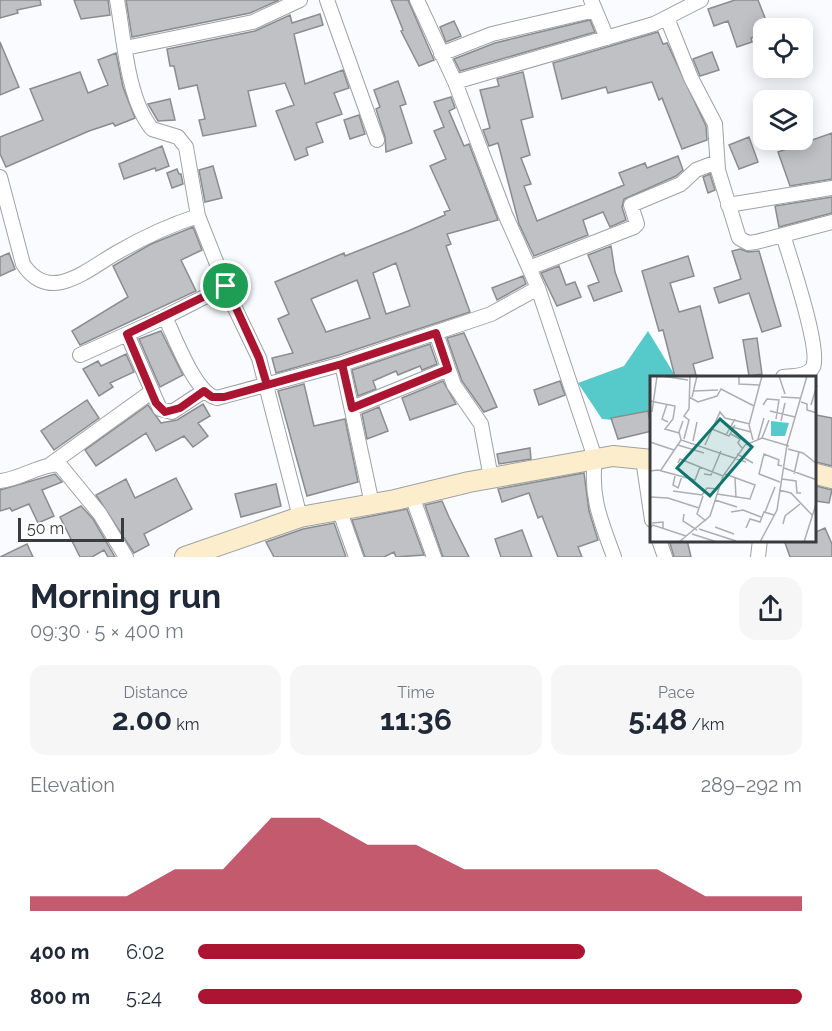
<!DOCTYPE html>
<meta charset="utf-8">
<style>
body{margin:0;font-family:Raleway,sans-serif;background:#f6f6f7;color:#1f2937;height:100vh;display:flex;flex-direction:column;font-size:22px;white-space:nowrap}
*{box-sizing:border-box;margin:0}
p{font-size:20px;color:#747a83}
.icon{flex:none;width:33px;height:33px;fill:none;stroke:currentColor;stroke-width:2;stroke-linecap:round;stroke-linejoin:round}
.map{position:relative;height:557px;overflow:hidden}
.drawer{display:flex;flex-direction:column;background:#fff;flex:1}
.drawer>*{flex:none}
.tools{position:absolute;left:753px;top:18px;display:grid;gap:12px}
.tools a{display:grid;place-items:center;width:60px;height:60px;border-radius:12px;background:#fff;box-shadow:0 3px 15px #0003;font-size:30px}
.scale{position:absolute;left:18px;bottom:15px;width:106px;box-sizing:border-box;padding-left:6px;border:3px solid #3b3b3d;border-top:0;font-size:16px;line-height:21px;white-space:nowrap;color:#3b3b3d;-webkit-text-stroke:4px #fff;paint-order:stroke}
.pin{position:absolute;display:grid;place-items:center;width:51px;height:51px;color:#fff;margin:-26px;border:3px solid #fff;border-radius:50%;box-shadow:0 2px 6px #0007}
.round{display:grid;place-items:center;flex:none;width:63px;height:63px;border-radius:18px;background:#f6f6f7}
.overview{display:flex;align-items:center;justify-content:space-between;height:102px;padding:0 30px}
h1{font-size:33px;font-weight:700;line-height:45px}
.metrics{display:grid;grid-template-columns:repeat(3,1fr);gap:9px;height:102px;padding:6px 30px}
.metrics div{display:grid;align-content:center;border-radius:15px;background:#f6f6f7;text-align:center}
.metrics b{font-size:30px;font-weight:700}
.metrics small{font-size:16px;font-weight:400}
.metrics p{font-size:16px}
.chart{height:168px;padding:12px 30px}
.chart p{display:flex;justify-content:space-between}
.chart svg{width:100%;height:108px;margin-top:6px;fill:#ab1531;opacity:.7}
ul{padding:0 30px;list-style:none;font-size:20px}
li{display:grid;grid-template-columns:96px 72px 1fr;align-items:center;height:45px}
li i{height:15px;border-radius:8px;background:#ab1531}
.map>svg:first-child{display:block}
</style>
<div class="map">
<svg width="832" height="557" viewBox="0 0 832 557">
<rect width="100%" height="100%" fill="#f9fbfe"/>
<!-- water -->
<path fill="#56caca" d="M648 331 676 377H652V423L602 419 578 383 624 366Z"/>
<!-- building -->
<path fill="#c0c1c4" stroke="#8a8c8e" stroke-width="1.5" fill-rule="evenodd" d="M0 0H40L41 5 17 10 18 13 0 18Z
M74 0H108L110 15 81 19Z
M126 0H279L250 13 132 37Z
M391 0H408L434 60 419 66 401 31 403 30Z
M735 0H758L769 28H764V34L751 38 752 42 737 47 728 21 714 26 708 9Z
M320 14 323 25 294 34 305 84 343 70 349 88 334 93 342 114 316 123 323 142 306 148 308 155 295 160 276 111 294 105 285 83 248 91 256 126 203 136 199 120 205 119 197 85 179 89 174 66H170L167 49 255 31 290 15 292 23Z
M590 20 595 32 460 71 454 59 495 43Z
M454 21 461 36 446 42 440 27Z
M658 32 663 44 667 43 706 126 707 140 682 149 662 98 659 100 652 82 608 93 606 87 562 99 553 63Z
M0 42 19 87 0 95Z
M712 52 719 70 700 76 693 59Z
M116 53 123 87 135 118 115 126 113 123 89 131 6 167 0 154V137L43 120 30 89 80 72 88 93 108 85 98 60Z
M523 72 533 117 521 120 530 155 521 158 531 184 524 186 537 221 624 185 619 173 645 163 647 168 678 156 683 170 676 176 624 199 622 207 626 220 610 227 603 212 583 220 588 235 534 256 519 224 498 143 489 146 483 130 490 128 480 90 499 86 497 79Z
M398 81 406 104 400 106 412 143 386 152 385 137 376 109 380 107 374 90Z
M451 97 455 108 449 111 464 146 469 144 498 220 447 234 451 244 446 246 470 312 339 355 276 373 272 358 293 353 278 319 289 314 275 282 344 253 345 256 408 231 445 215 444 212 450 210 430 166 446 159 434 131 444 127 434 102ZM396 263 410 306 386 314 373 273ZM357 280 370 318 326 332 311 299Z
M170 99 175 120 158 121 148 104Z
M359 115 365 134 350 139 344 120Z
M832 133V179L790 186 778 152Z
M749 137 758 162 739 169 729 145Z
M162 146 169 166 156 171 155 168 124 179 119 164Z
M213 166 222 198 205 202 199 170Z
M177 169 179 174H181L183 184 172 188 167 173Z
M710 174 715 190 708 193 703 177Z
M832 197V213L779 227 775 206Z
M193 227 202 250 181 260 196 291 80 345 72 331 128 297 113 266 151 244Z
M611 246 615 272 622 291 594 301 588 286 599 282 588 255Z
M740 249 748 252 759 251 781 326 762 332 749 293 719 303 714 288 741 279 732 251Z
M9 253 15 269 0 276V257Z
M688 256 694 276 670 283 679 312 700 306 713 358 693 364 696 375 675 377 663 330 659 331 642 271Z
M559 266 566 285 575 282 581 297 557 306 541 273Z
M523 276 526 284 497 300 492 288Z
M161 331 183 375 160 387 139 339Z
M464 333 497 407 484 412 462 381 447 338Z
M757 338 762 374 749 376 743 340Z
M430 344 437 364 422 370 420 366 398 375 396 371 373 381 376 389 358 396 352 370Z
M126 354 134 372 110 383 113 387 99 396 83 369 98 361 101 366Z
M443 381 456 404 410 420 402 398Z
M560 381 565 395 539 405 534 390Z
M304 384 314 426 345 419 358 482 307 496 278 391Z
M87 400 99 418 54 450 41 431Z
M203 404 210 416 198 423 208 436 193 447 184 436 156 451 146 433 96 466 85 450 148 405 161 423 177 420Z
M379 407 388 431 367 439 362 414Z
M648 411 652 431 618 439 611 418Z
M816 415 832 418V466L816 462Z
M530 448 531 459 499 464 497 454Z
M584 473 589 511 598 540 578 547 582 557H558L542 516 538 518 529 493 502 502 498 489Z
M55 474 62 482 42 490 54 516 38 523 29 504 12 511 10 508 0 511V490Z
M176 478 192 509 144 534 149 545 134 553 96 495 126 479 135 498Z
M276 484 281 506 241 517 235 494Z
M816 486 832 490 829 503 816 501Z
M442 501 449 517 469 557H443L425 505Z
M81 506 93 519 115 557H108L104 550 92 557H80L60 517Z
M407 509 424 555 396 557 394 552 384 557H365L352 520Z
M334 523 346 557H274L266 542 303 529Z
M825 528 832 544V557H790L784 540H816V532Z
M522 530 532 557H501L495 539Z
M669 540H687L691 557H674Z
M27 544 33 557H0Z"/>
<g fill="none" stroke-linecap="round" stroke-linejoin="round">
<!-- minor casing -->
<g stroke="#a0a1a4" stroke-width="16">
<path id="minor" d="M117 0C124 37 127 99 152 129L178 137 186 147 198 216
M327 0 377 140
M417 0 455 82 505 214 538 288 595 458C590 498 601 521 614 557
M591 0 607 38
M667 18 691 78 715 124 718 170 739 238 748 243 756 242 832 222
M125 48 253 22 300 0
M441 54 492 34 595 10
M455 82 654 24 701 0
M0 177 23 264C32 278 45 286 62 282 82 277 100 262 118 252 144 237 170 225 198 216L232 302 259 358 300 517
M728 205 832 188
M529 268 634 227 637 224 631 205 681 184 696 170 717 162
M165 317C175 337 195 394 217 398L342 364 491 314 538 288
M436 333 454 385 481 424 491 478
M127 334 160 409 172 412 204 391
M80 355 165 317 226 286
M342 364 372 504
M783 377C792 376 808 377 813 367 821 349 790 258 783 235
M352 408 448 369
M643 459 652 520
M51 464 151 392
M0 481C21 479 38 465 59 464L100 514 126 557
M412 496 434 557
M339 509 356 557
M659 540 665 557
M758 557 760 540"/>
</g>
<!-- secondary casing -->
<g stroke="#a0a1a4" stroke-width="22">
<path id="secondary" d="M816 474 832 478
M185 557 300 517 395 500 469 482 613 456 652 460"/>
</g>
<!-- minor -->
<use href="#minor" stroke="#fff" stroke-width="14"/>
<!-- secondary -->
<use href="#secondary" stroke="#fceecc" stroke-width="20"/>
</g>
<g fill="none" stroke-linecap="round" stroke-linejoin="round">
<!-- route casing -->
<g stroke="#fff" stroke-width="12">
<path id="route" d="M226 286 127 334 156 403 165 412 180 408 204 391 212 397H224L342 364 436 333 448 369 352 408 342 364 267 385 259 358 226 286"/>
</g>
<!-- route -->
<use href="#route" stroke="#ab1531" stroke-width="8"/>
</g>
<!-- overview -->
<g transform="translate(650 376)">
<rect width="166" height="166" fill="#f9fbfe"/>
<path d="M121 45 139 47 135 60H121Z" fill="#56caca"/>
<path fill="none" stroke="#adaeb1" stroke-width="1.5" d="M12 0 38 4M89 0V8L109 9M129 0 135 18M44 15 68 14M39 21 48 26 67 20 71 13 104 30M42 21 47 0M131 21 150 22M0 25 25 30 23 43 15 53 29 57M151 26 157 28V34L167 37M17 28 12 43 18 46M113 29 117 23 129 24 126 43M161 29 167 9M120 35 145 41M2 36 7 0M33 45 29 56 31 64 96 86M131 45 135 27M82 51 101 56M62 53 79 60 85 49M81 58 90 63 88 67 92 72M76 59 85 43M112 62 119 44M34 63 39 44 34 40 39 33 40 0M108 63 114 42M103 64 99 49 112 0M43 65 47 46M0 66 24 74M28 69 54 77M55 69 70 36 75 42 100 48M138 73 153 77 167 88M87 78 103 87M28 87 30 83 50 91M134 92 167 104M11 94 31 64M0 95 8 94 45 104 50 91 73 100M54 98 61 99 71 75M144 98 149 76M25 100 23 109 28 112 32 100M85 102 86 122M132 103 146 105 147 117H151M130 106 109 98 114 78 129 84 128 89 132 90M129 114 141 117 162 139M23 115 52 119 57 112 68 113M67 118 100 123 105 109 75 98M53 120 47 138 56 145M0 121 18 122 49 132M65 124 87 131M81 136 93 134 111 141M115 136 125 111M34 138 33 145 47 154M2 147 13 146V153M133 148 135 140 150 128M65 151 84 158M0 152 3 149 36 160M96 152 100 143 110 146 114 136 124 139M49 153 86 165M42 158 67 166M29 166 60 140 73 100 95 69 112 62 139 70M110 166 127 134 137 69 157 0M154 166 167 125"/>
<path fill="#0f766e" fill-opacity="0.15" stroke="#0f766e" stroke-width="3" d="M70 43 102 71 60 120 27 92Z"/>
<rect width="166" height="166" fill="none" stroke="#3b3b3d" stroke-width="3"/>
</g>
</svg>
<div class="tools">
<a><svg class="icon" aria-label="locate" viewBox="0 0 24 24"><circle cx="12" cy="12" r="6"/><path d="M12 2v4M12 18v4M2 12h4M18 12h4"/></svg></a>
<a><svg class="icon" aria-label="layers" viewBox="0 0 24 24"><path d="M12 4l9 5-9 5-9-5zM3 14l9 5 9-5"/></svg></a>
</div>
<div class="scale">50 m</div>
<div class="pin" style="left:226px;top:286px;background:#1e9e55"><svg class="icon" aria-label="arrive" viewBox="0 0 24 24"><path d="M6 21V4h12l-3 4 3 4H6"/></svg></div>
</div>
<section class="drawer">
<div class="overview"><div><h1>Morning run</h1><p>09:30 · 5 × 400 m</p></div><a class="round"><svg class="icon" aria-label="share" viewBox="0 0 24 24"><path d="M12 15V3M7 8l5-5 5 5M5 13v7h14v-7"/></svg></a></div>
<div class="metrics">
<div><p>Distance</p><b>2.00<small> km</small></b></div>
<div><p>Time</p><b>11:36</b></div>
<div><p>Pace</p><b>5:48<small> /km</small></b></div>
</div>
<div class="chart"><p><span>Elevation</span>289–292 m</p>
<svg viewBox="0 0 160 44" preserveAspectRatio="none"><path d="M0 44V38L10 38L20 38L30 27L40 27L50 6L60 6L70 17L80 17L90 27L100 27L110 27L120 27L130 27L140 38L150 38L160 38V44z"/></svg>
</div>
<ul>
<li><b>400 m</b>6:02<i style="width:64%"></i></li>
<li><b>800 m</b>5:24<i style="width:100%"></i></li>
</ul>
</section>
